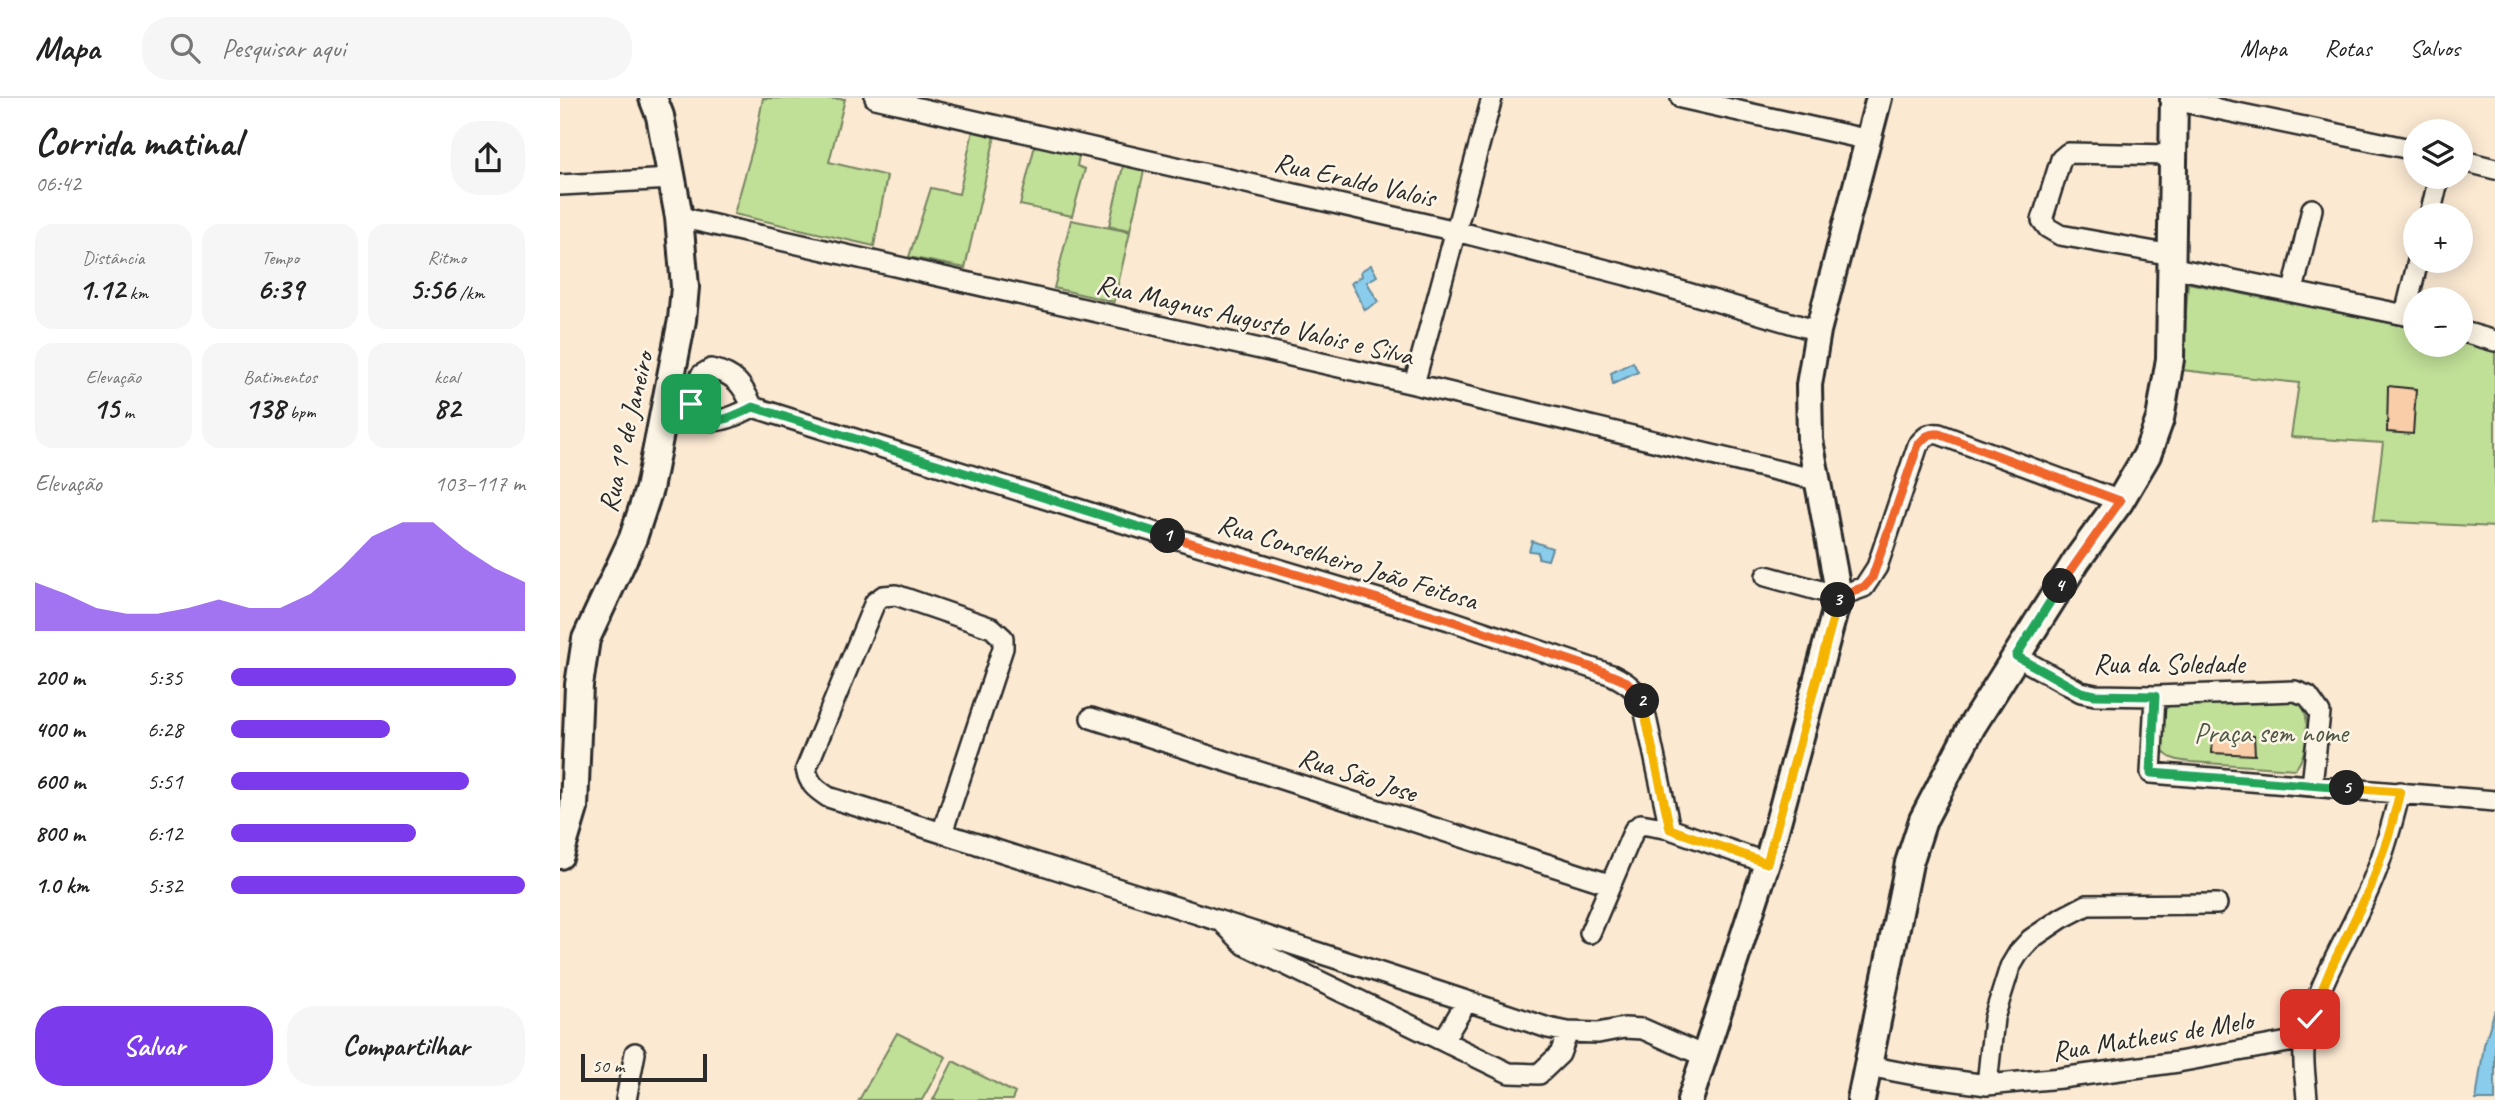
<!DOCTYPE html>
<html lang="pt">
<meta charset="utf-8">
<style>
body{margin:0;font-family:Caveat,sans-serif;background:#f6f6f6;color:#222;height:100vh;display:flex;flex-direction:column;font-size:26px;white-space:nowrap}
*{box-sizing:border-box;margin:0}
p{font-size:23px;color:#767676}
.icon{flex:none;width:38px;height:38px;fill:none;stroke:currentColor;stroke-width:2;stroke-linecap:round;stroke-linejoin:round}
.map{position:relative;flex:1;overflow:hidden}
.side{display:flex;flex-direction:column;background:#fff;width:560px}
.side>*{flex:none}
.fabs{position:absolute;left:1843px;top:21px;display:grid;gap:14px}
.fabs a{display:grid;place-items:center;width:70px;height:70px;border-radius:50%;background:#fff;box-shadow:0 4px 18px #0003;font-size:35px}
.scale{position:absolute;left:21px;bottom:18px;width:126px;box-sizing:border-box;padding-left:7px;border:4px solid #2b2b2b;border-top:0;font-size:19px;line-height:24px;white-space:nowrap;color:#2b2b2b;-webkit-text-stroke:5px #fcf5e5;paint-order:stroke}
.pin{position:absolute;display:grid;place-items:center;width:60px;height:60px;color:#fff;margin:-30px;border-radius:14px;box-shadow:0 4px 10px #0006}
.km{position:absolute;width:35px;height:35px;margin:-18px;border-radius:50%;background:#222;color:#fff;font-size:19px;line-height:35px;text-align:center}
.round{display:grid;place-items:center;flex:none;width:74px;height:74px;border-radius:28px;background:#f6f6f6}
.headline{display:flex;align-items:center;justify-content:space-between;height:119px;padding:0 35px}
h1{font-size:38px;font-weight:600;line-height:52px}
.metrics{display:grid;grid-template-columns:repeat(3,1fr);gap:10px;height:119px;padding:7px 35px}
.metrics div{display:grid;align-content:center;border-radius:18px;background:#f6f6f6;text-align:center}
.metrics b{font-size:30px;font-weight:600}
.metrics small{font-size:19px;font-weight:400}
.metrics p{font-size:19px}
.chart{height:196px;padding:14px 35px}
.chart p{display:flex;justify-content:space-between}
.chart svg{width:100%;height:126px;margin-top:7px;fill:#7c3aed;opacity:.7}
.button{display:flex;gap:14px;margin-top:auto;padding:14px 35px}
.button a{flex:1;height:80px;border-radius:28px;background:#7c3aed;color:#fff;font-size:28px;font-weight:600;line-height:80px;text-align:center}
.button a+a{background:#f6f6f6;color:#222}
ul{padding:0 35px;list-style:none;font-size:23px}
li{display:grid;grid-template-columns:112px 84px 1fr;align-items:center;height:52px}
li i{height:18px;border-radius:9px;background:#7c3aed}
header{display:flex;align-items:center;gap:42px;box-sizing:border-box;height:98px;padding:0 35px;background:#fff;border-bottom:2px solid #e0e0e0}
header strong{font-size:33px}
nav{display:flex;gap:38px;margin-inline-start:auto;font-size:24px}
.search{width:490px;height:63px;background:#f6f6f6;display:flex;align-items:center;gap:18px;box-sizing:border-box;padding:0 24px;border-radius:28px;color:#767676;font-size:26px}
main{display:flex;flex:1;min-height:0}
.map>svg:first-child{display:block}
</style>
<header>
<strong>Mapa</strong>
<div class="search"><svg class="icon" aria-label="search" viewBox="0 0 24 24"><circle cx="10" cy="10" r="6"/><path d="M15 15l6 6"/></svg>Pesquisar aqui</div>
<nav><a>Mapa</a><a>Rotas</a><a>Salvos</a></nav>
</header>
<main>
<section class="side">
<div class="headline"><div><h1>Corrida matinal</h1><p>06:42</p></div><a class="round"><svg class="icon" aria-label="share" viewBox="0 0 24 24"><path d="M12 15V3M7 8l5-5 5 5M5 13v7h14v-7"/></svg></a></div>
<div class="metrics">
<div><p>Distância</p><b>1.12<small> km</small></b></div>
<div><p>Tempo</p><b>6:39</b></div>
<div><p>Ritmo</p><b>5:56<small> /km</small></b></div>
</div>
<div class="metrics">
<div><p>Elevação</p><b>15<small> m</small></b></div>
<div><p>Batimentos</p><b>138<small> bpm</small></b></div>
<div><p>kcal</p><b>82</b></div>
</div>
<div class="chart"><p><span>Elevação</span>103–117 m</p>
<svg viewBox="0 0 160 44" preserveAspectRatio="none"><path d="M0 44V27L10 31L20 36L30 38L40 38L50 36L60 33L70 36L80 36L90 31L100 22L110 11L120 6L130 6L140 15L150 22L160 27V44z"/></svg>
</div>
<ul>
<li><b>200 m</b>5:35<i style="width:97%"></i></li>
<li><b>400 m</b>6:28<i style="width:54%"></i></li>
<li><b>600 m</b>5:51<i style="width:81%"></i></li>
<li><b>800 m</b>6:12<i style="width:63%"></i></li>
<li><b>1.0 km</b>5:32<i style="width:100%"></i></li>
</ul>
<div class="button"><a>Salvar</a><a>Compartilhar</a></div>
</section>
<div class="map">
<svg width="1935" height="1002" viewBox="0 0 1935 1002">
<rect width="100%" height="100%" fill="#fbe9d2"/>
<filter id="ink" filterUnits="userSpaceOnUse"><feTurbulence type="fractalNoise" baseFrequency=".0143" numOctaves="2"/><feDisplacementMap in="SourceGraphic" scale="14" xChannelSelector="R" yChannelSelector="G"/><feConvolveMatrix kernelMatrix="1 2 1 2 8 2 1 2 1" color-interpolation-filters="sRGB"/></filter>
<g filter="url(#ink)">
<!-- green -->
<path fill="#c0df97" stroke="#768561" stroke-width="2" d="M203 0 285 1 269 64 327 78 314 148 174 116 195 42Z
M414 28 436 34 405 170 349 159 371 90 399 96Z
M476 43 520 53 517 68 525 71 512 118 460 107Z
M564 64 585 69 570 132 549 128Z
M511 122 570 134 554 204 494 190Z
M1628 185 1855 230V247H1900L1901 242 1935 253V429L1813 423 1823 345 1731 339 1739 285 1622 272Z
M1733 602 1741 605C1751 619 1747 659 1735 671L1631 664C1622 663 1610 662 1604 654 1598 646 1596 624 1601 616 1604 609 1613 606 1619 603Z
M337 935 386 959 362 1002H299Z
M393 963 455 995 452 1002H373Z"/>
<!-- water -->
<path fill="#8acceb" stroke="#648c9e" stroke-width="2" d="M811 167 817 178 807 184 818 204 805 212 791 185 802 178 801 173Z
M1073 264 1078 274 1053 286 1051 275Z
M972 443 992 450 988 462 978 460V454L969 453Z
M1935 912V1002H1916L1924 947Z"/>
<!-- building -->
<path fill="#f8cda7" stroke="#2b2b2b" stroke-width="2" d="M1828 288 1856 291 1853 336 1827 334Z
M1653 635 1694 638 1695 657 1652 655Z"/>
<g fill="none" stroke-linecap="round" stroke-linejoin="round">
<!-- minor casing -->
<g stroke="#2b2b2b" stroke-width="24">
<path id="minor" d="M315 0 896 133 1066 177 1258 233
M1121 0 1309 42
M1614 2 1855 52
M1900 62 1935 71
M0 87 112 81
M1870 117 1879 79
M119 119 854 286 1257 382
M1612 157 1500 137 1488 130 1482 122 1501 61 1508 55 1612 57
M1610 169 1855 219
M1733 193 1752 111
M1845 216 1858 163
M1900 233 1935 243
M854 286 932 0
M193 309C182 287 177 277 151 271L141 277 131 306C146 334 171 320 193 309L537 417 889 522 1052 577C1066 584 1076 591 1083 605L1110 731
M1206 478 1279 498 1304 489 1317 469 1358 347C1365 339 1368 335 1379 336L1560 403
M1456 558 1521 594 1535 597 1595 598 1735 593 1748 598 1760 615 1752 687
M1595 598 1591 675 1935 703
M531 620 1049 786
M382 735 443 550V540L432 530 336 497 323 498 315 504 246 671C249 686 256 691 268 699 509 775 749 850 988 930L1008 934 1038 935 1064 930 1083 931 1144 958
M662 824 685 847 949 975 979 976 1000 956 1008 934
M1030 835 1074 732 1081 726 1110 731 1207 765
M883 943 907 903
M1308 968 1360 978 1427 987 1501 980 1618 964 1745 941
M1427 987 1434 920 1450 869 1459 854 1471 841 1502 820 1527 807 1657 806
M66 1002 75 955
M1747 1002C1746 982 1741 958 1746 938 1757 886 1788 839 1809 791 1823 760 1832 727 1840 694"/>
</g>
<!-- tertiary casing -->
<g stroke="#2b2b2b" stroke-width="30">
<path id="tertiary" d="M1130 1002 1207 765 1279 498 1250 342 1249 287 1258 233 1319 0"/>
</g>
<!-- secondary casing -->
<g stroke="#2b2b2b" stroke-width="32">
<path id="secondary" d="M0 757 14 710 19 587 26 541 73 440 89 391 122 222 125 189 119 119 100 18 93 0
M1301 1002 1349 765 1363 722 1412 628 1517 462 1560 403 1587 357 1600 321 1610 261 1614 0"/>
</g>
<!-- minor -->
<use href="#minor" stroke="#fcf5e5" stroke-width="19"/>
<!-- tertiary -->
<use href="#tertiary" stroke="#fcf5e5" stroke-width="24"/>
<!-- secondary -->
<use href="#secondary" stroke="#fcf5e5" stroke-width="26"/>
</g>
</g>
<g fill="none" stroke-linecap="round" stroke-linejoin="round" filter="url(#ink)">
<!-- split-1 casing -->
<g stroke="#fff" stroke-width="14">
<path id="split-1" d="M131 306C146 334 171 320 193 309L608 438"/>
</g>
<!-- split-2 casing -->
<g stroke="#fff" stroke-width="14">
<path id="split-2" d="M608 438 889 522 1039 572 1067 584 1082 603"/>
</g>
<!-- split-3 casing -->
<g stroke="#fff" stroke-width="14">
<path id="split-3" d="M1082 603 1110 731 1207 765 1278 502"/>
</g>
<!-- split-4 casing -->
<g stroke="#fff" stroke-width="14">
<path id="split-4" d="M1278 502 1279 498 1304 489 1312 480 1358 347C1365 339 1368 335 1379 336L1560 403 1500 488"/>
</g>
<!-- split-5 casing -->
<g stroke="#fff" stroke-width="14">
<path id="split-5" d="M1500 488 1456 558 1521 594 1535 597 1595 598 1591 675 1787 690"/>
</g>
<!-- split-6 casing -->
<g stroke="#fff" stroke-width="14">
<path id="split-6" d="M1750 921 1771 870 1811 788 1830 733 1840 694 1787 690"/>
</g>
<!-- split-1 -->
<use href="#split-1" stroke="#22a559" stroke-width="9"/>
<!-- split-2 -->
<use href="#split-2" stroke="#f0652b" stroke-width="9"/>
<!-- split-3 -->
<use href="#split-3" stroke="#f5b400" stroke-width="9"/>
<!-- split-4 -->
<use href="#split-4" stroke="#f0652b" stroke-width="9"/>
<!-- split-5 -->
<use href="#split-5" stroke="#22a559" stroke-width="9"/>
<!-- split-6 -->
<use href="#split-6" stroke="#f5b400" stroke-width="9"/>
</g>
<g text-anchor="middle" stroke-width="5" stroke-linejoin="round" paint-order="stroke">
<!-- street labels -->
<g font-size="28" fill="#2b2b2b" stroke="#fcf5e5">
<text transform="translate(795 81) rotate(13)" y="10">Rua Eraldo Valois</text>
<text transform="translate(695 221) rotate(13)" y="10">Rua Magnus Augusto Valois e Silva</text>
<text transform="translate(65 334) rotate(-77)" y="10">Rua 1º de Janeiro</text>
<text transform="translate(788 463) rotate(17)" y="10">Rua Conselheiro João Feitosa</text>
<text x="1609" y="575">Rua da Soledade</text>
<text transform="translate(798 676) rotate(18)" y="10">Rua São Jose</text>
<text transform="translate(1592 937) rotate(-9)" y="10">Rua Matheus de Melo</text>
</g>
<!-- park labels -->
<g font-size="28" fill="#505846" stroke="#fcf5e5">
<text x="1711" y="644">Praça sem nome</text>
</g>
</g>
</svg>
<div class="fabs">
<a><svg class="icon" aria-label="layers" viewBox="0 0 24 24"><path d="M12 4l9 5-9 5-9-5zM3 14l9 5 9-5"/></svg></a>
<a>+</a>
<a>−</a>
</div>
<div class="scale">50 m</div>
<div class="pin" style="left:131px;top:306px;background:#1e9e55"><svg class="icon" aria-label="arrive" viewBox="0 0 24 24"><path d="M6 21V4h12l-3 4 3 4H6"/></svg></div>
<div class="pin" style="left:1750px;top:921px;background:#d93025"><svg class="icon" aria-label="check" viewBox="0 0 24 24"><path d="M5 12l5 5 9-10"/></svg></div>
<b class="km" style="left:608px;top:438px">1</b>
<b class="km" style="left:1082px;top:603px">2</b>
<b class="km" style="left:1278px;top:502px">3</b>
<b class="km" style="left:1500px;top:488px">4</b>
<b class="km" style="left:1787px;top:690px">5</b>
</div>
</main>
